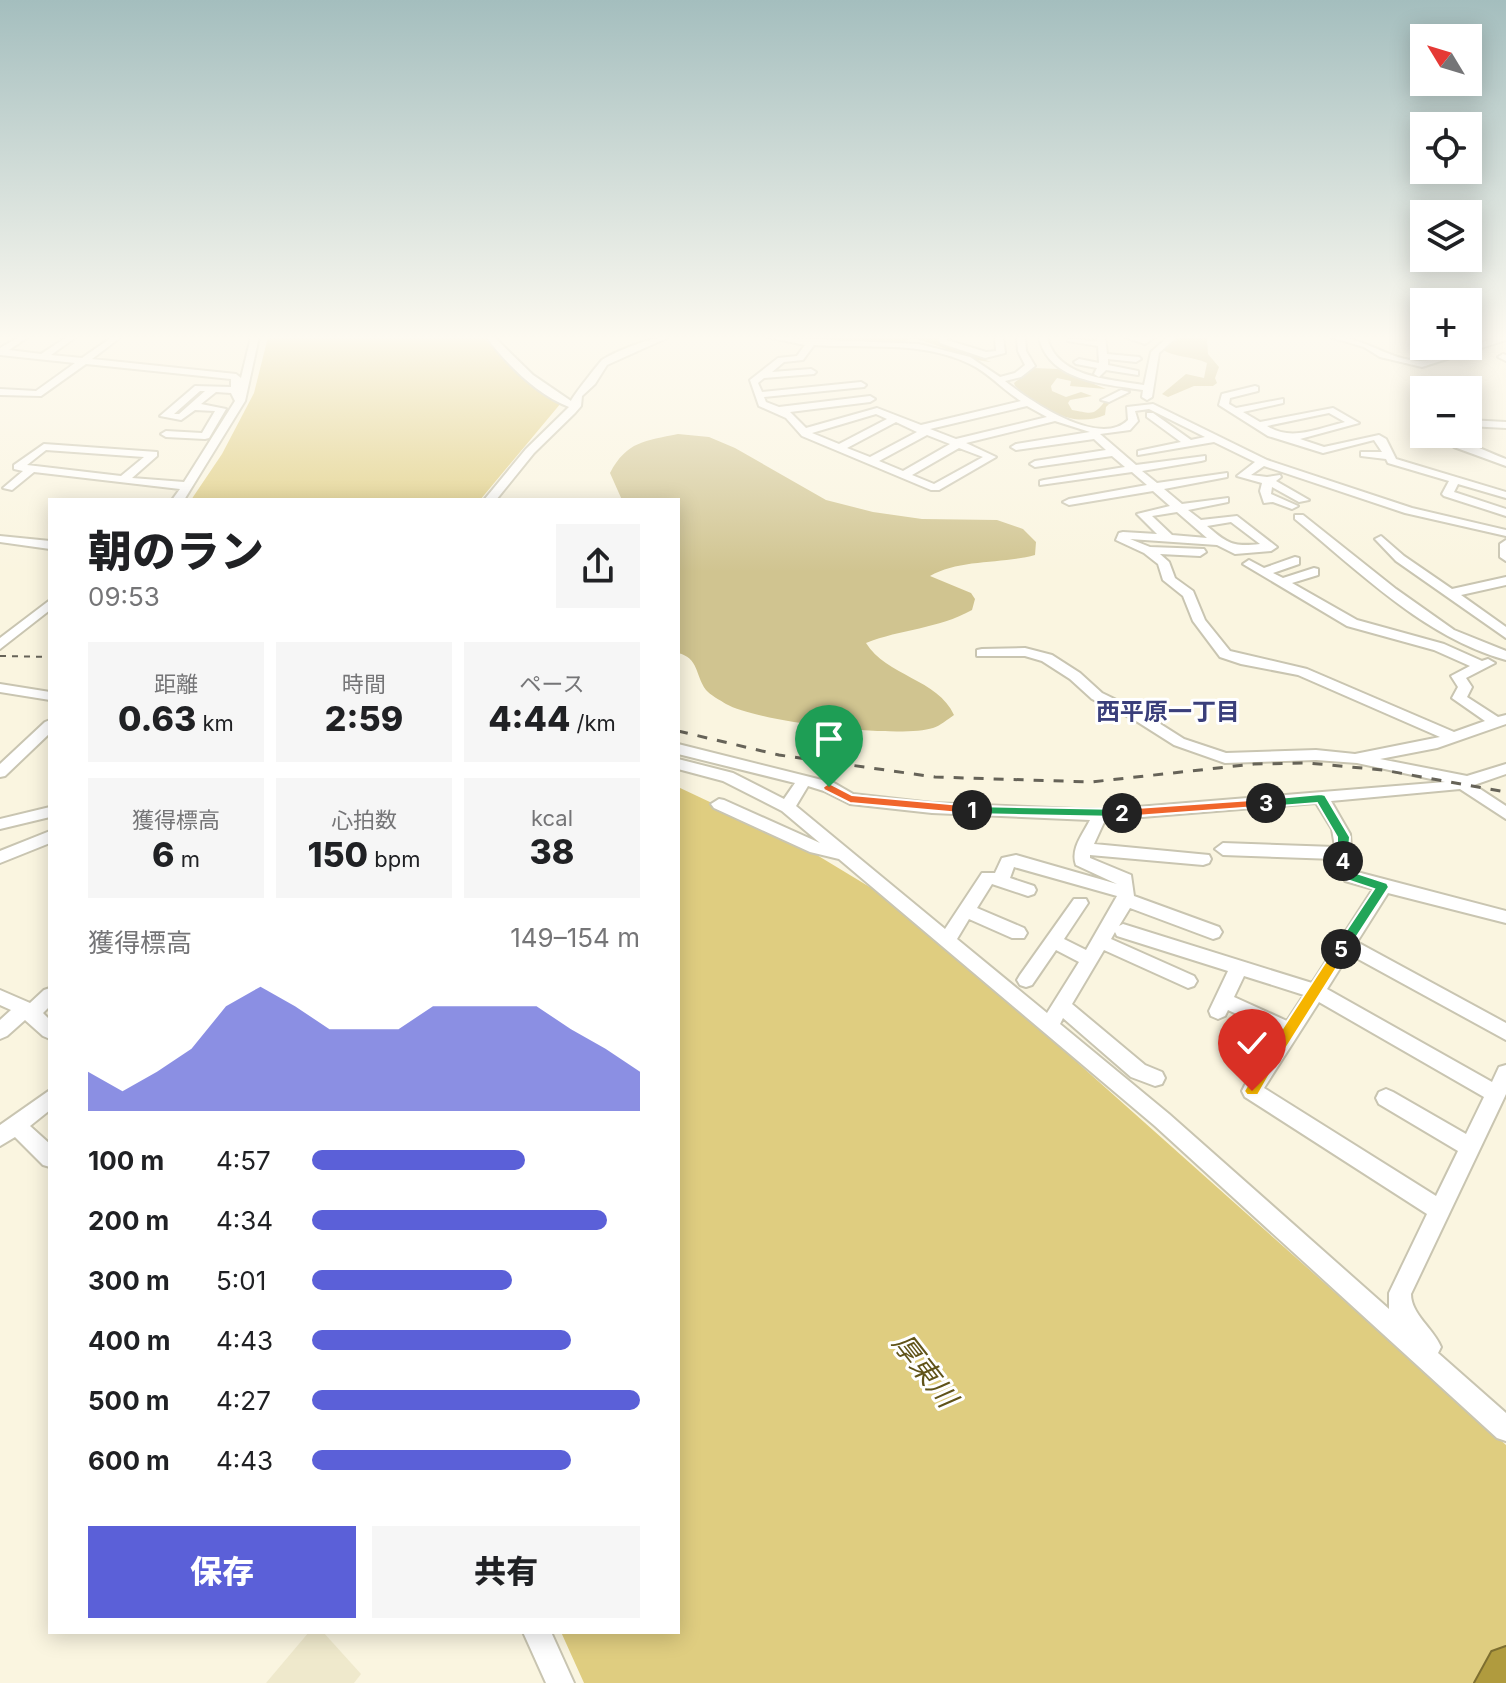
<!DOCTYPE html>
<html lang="ja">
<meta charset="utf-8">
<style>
body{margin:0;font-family:Inter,"Noto Sans JP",sans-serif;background:#f6f6f6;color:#202124;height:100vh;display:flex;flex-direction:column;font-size:30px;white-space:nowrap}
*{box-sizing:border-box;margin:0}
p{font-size:26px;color:#757577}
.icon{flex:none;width:44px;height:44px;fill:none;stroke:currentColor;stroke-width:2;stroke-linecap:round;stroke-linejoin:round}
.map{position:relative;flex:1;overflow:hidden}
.drawer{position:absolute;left:48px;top:498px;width:632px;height:1136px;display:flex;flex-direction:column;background:#fff;border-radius:0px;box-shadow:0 4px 20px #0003}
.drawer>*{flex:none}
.needle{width:52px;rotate:308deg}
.buttons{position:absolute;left:1410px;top:24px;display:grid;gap:16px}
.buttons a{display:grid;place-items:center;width:72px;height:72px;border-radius:0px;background:#fff;box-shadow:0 4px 20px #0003;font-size:40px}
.pin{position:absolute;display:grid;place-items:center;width:68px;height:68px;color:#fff;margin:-82px -34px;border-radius:50% 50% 50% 0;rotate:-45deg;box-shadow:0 0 8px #0007}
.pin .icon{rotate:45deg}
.km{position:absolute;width:40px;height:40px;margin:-20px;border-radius:50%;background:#222;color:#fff;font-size:22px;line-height:40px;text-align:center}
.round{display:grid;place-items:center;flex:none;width:84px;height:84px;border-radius:0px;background:#f6f6f6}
.head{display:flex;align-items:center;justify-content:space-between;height:136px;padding:0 40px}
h1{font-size:44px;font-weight:800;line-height:60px}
.stats{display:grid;grid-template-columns:repeat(3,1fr);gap:12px;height:136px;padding:8px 40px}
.stats div{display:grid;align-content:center;border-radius:0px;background:#f6f6f6;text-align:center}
.stats b{font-size:34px;font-weight:800}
.stats small{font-size:22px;font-weight:400}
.stats p{font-size:22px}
.chart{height:224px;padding:16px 40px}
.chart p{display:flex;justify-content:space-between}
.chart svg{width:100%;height:144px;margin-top:8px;fill:#5b60d8;opacity:.7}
.primary-button{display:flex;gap:16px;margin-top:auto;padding:16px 40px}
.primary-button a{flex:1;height:92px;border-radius:0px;background:#5b60d8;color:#fff;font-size:32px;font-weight:800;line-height:92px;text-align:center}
.primary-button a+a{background:#f6f6f6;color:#202124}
ul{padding:0 40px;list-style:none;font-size:26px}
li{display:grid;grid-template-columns:128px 96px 1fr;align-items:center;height:60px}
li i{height:20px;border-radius:10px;background:#5b60d8}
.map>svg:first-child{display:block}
</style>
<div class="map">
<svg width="1506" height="1683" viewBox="0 0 1506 1683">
<rect width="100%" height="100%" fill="#faf5e0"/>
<!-- built -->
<path fill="#efe9cc" d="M309 1632H323L361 1674 354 1683H266Z"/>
<!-- green -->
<path fill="#d0c490" d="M782 337H940L942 343 991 362C967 361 935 341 909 338L905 343Z
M1181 337H1207L1208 354 1219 367 1215 378 1217 383 1213 386H1194L1168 397 1162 394 1186 374 1204 378 1207 363C1193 356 1174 358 1162 349Z
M1033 368 1058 369 1106 389 1070 386 1071 381 1057 378 1051 386 1052 391 1066 397 1081 392 1092 396 1070 400 1068 403 1072 410C1091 413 1093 417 1105 401L1132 395 1113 400 1106 407 1105 415C1073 429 1039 408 1015 386L1014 383Z
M678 434 709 437 735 448 826 500 873 512 922 519 997 520 1023 529 1036 542 1035 555C1002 564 959 559 930 576L971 593 975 599 972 610C938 629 901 629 866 643 886 676 938 679 954 715 948 719 940 726 933 728 898 739 758 722 726 704 720 700 710 695 706 690 695 675 699 658 678 653V500H622L610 473C627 441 645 441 678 434Z"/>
<!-- water -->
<path fill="#dfcd80" d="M268 337H483L505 361 561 403 480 500H191L222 454 254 393Z
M678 787 797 843 878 892 949 948 1506 1445V1683H584L561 1632H678Z"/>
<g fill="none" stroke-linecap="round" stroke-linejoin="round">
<!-- minor casing -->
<g stroke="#c9c5b1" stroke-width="4">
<path id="minor" d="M19 337H28L9 350 41 354 67 337H76L51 355 82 358 112 337H121L92 359 236 374 241 378 251 337H259L245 401 184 500H172L180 489 34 472 12 490 3 488 23 471 14 469V465L44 444 157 452V456L132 478 184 482 235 401 231 393 216 392 201 404 226 409 209 438 205 439 166 437 161 434 166 431 202 433 215 411 195 410 181 420 160 416 195 386 231 387V379L86 364 41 396 0 395V389L36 391 75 363 0 355V348ZM200 391H205L179 414H174ZM46 450 144 457 121 476 27 465Z
M486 337H494L533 375 571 401C572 397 600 362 602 360 616 351 654 336 669 337L607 365 595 384 582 396 581 406 575 413 534 453 496 500H484L526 449 569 407C536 394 507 364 486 337Z
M767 337 919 344 970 357 1000 377 1015 373 1025 365 1018 351 1017 337H1025L1026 351 1035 366 1021 377 1005 381C1029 400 1099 449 1128 420L1127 407 1153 404 1267 460 1412 508 1506 530V536L1405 513 1264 466 1251 475 1267 477 1280 475 1281 477 1276 481 1309 500 1299 502 1272 487 1271 494 1298 506 1292 509 1273 502 1264 503 1260 491 1262 483 1237 476 1255 462 1214 442 1138 455V451L1181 442 1147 417V413H1153L1191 440 1205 437 1149 409 1135 411 1138 421 1130 430 1100 434 1136 465 1205 456V460L1201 461 1142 471 1157 483 1227 473V477L1164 489 1182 504 1228 498V502L1188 510 1201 520 1237 516 1277 547 1271 551 1235 554 1217 545 1130 539 1150 547 1204 549 1206 552 1200 556 1160 554 1169 562 1175 578 1193 591 1205 620 1230 651 1307 669 1454 732 1485 721 1452 698 1458 687 1451 676 1470 666 1434 650 1347 626 1243 564 1249 560 1264 568 1295 557 1299 558V564L1273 573 1283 578 1314 568 1318 569V575L1292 583 1357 620 1444 644 1482 661 1488 659 1495 663 1466 678 1472 687 1467 697 1498 717 1506 715V724L1437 748 1380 759 1467 776 1506 764V774L1474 785 1506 806V819L1460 789 1331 801 1350 834 1352 863 1357 872 1506 911V923L1388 893 1357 942 1506 1023V1040L1349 954 1327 989 1492 1082 1499 1067 1506 1065V1094L1411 1294C1411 1314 1433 1328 1441 1347L1438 1353 1506 1413V1441L1497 1438 1155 1126 839 859 810 852 714 808 711 804 719 799 724 800 820 843 782 811 723 781 678 769V759L733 773 784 799 795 783 678 754V744L834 783 853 794 932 803 1100 810 1445 782 1357 763 1316 760 1225 763 1174 745 1133 719 1092 699 1070 679 1042 661 1025 656H977V650L982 649 1025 648 1052 655 1080 673 1102 693 1143 713 1184 739 1226 753 1316 750 1355 754 1440 737 1298 675 1241 664 1220 657 1193 621 1183 596 1163 580 1158 564 1144 553 1116 540 1119 533 1123 532 1157 534 1137 514 1170 506 1153 491 1069 505 1063 502 1069 499 1147 485 1132 472 1040 485V481L1044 480 1125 467 1112 456 1035 467 1030 464 1035 461 1106 450 1094 439 1016 450 1011 447 1016 444 1090 432 1055 421 966 443 996 457 939 490H931L802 436 786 418 759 406 750 380 778 358 797 356 805 345ZM814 345C865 349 922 340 970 364 989 373 1003 390 1021 401L921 425 877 408 806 428 790 412 870 402 875 399 870 396 779 407 766 402 764 397 864 387 866 385 861 382 762 392 758 383 764 378 814 374 816 372 811 369 772 372 784 362 803 360ZM1027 406 1047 417 956 439 930 429ZM876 414 887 419 839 444 812 433ZM896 422 917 432 870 457 847 448ZM927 435 950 444 903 471 879 461ZM959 448 983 457 934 484 912 475ZM1177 512 1207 538 1172 535 1152 516ZM1231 522 1260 544C1233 547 1228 544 1207 526ZM808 786 824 791 850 804 932 813 1090 820C1083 834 1070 849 1076 865L1117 884 1016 855 1002 858 995 873H982L945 929 796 806ZM1316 803 1332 829 1335 847 1223 843 1215 849 1223 855 1335 859 1345 881 1373 889 1312 983 1123 924 1119 926 1130 908 1213 939 1219 937 1222 932 1219 927 1134 896 1131 875 1090 858V855L1203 865 1209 863 1211 859 1209 855 1094 844 1105 820ZM1014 867 1117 896 1086 950 1064 939 1088 903 1086 899H1074L1020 975 1017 980 1020 985 1026 987 1032 985 1056 950 1079 962 1047 1013 957 939 969 919 1012 938H1024L1027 933 1024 928 977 908 992 884 1028 896 1034 894 1036 890 1034 886 1010 878ZM1115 932 1117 936 1228 971 1209 1011 1211 1016 1218 1019 1225 1016 1228 1010 1279 1034 1245 1085 1242 1091 1245 1097 1427 1214 1389 1293V1309L1169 1114 1060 1024 1063 1018 1131 1077 1155 1086 1162 1084 1165 1078 1162 1072 1145 1065 1072 1004 1104 950 1188 988 1194 986 1197 981 1194 976 1111 939ZM1244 976 1304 995 1287 1021 1234 997ZM1319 1002 1484 1097 1466 1134 1393 1092 1386 1089 1379 1092 1376 1098 1379 1104 1458 1151 1436 1196 1264 1088Z
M939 337H947V340L986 352 996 351 995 337H1003L1005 353 985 358 940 343Z
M1039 337H1047C1057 378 1109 379 1144 385L1151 352 1168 337H1177L1159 353 1152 397 1147 400 1142 397 1143 390C1106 384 1048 382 1039 337Z
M1097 337H1105L1107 354 1139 357 1141 359 1136 362 1108 359V365L1138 371V375L1106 370 1099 377 1094 374 1097 368 1076 364 1074 362 1079 359 1099 363 1098 346 1068 341 1069 339 1097 341Z
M1125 337H1155L1145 344Z
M1330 337C1363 335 1387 360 1420 361 1436 361 1481 342 1498 337H1506V340L1422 367 1380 357 1364 347Z
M1503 354 1506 355V361L1498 357Z
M1255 386 1258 387V391L1230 398 1229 404 1236 408 1283 399V403L1243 412 1260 422 1333 408 1359 423 1300 439 1324 447 1379 435 1386 439 1396 459 1506 492V498L1458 484 1454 492 1506 509V516L1444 496 1442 494 1449 481 1388 463 1386 459 1361 456V452H1382L1374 440 1323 453 1268 436 1219 405 1222 394ZM1329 413 1345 422C1319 428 1291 442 1267 426Z
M1121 390 1129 392 1109 402 1101 400Z
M1468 420 1506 422V428L1468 426Z
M1437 434C1451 434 1489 453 1506 459V466L1454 447Z
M1295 515H1303L1396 589 1454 630 1506 651V660C1424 637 1360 572 1295 519Z
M0 536 50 541V549L0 542Z
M1381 536 1404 556 1452 589 1506 577V585L1461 595 1506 627V638L1396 561 1375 539Z
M1506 540V561L1500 557V544Z
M50 600V610L0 649V638Z
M0 684 50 692V700L0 692Z
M50 720V733L5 776 0 777V764L45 722Z
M50 807V817L0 829V819Z
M50 831V843L0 863V851Z
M50 988V1006L43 1013 50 1020V1039L43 1036 25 1020 7 1036 0 1039V1020L11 1010 0 1005V990L30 1003 44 990Z
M50 1090V1110L30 1126 50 1144V1167L43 1165 15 1137 0 1146V1125Z
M523 1632H551L574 1683H546Z"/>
</g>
<!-- highway casing -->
<g stroke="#7e6f30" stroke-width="4">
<path id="highway" d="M1506 1647V1683H1475L1492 1652Z"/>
</g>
<!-- minor -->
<use href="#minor" fill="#fff" fill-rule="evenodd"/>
<!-- highway -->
<use href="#highway" fill="#b09b3e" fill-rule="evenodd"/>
<!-- rail-far1 -->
<path stroke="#666358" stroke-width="2" stroke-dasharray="6 6" stroke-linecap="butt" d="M0 656 50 657"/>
<!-- rail -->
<path stroke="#666358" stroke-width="3" stroke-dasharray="10 10" stroke-linecap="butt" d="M678 731 779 755 935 777 1091 782 1254 764 1308 763 1383 770 1506 792"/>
</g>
<!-- sky -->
<linearGradient id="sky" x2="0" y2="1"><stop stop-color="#a4bebe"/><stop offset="0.59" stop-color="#fdfaf1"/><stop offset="1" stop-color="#fdfaf1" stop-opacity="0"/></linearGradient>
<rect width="1506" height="572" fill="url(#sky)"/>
<!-- split-1 -->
<path fill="#f0652b" stroke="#fff" stroke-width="2" d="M829 783 852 795 972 806 978 810 972 814 850 803 824 790 823 787Z"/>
<!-- split-2 -->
<path fill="#22a559" stroke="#fff" stroke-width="2" d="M972 806 1122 809 1128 813 1122 817 972 814 965 810Z"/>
<!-- split-3 -->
<path fill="#f0652b" stroke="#fff" stroke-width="2" d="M1266 799 1272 803 1270 806 1122 817 1115 813 1122 809Z"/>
<!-- split-4 -->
<path fill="#22a559" stroke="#fff" stroke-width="2" d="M1321 794 1325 795 1350 837 1348 864 1343 866 1337 861V837L1317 803 1266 807 1260 803 1266 799Z"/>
<!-- split-5 -->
<path fill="#22a559" stroke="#fff" stroke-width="2" d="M1343 856 1348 858 1356 873 1387 883 1389 887 1346 953 1341 955 1334 949 1374 889 1347 880 1337 861Z"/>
<!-- split-6 -->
<path fill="#f5b400" stroke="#fff" stroke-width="2" d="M1341 944 1346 946V953L1278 1061H1267V1052L1336 946Z"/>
<!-- split-7 -->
<path fill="#f5b400" stroke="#fff" stroke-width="2" d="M1272 1050 1278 1052 1280 1056 1258 1095H1247L1244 1091 1267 1052Z"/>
<g text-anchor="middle" stroke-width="6" stroke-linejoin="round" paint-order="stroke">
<!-- neighbourhood labels -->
<g font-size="24" font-weight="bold" fill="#3a3f7b" stroke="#fff">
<text x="1168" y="720">西平原一丁目</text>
</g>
<!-- near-water labels -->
<g font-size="28" font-style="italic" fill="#605319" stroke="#fff">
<text transform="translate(925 1370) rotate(52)" y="10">厚東川</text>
</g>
</g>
</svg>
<div class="buttons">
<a><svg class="needle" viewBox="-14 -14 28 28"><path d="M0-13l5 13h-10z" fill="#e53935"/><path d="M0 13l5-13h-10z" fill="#757577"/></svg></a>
<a><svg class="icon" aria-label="locate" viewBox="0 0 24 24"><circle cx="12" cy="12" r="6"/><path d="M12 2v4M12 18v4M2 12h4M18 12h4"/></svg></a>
<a><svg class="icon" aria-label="layers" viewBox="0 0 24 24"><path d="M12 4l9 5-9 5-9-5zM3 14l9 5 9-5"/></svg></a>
<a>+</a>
<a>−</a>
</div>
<div class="pin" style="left:829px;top:787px;background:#1e9e55"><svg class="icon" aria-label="arrive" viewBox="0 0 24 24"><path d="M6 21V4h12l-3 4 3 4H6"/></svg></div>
<div class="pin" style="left:1252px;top:1091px;background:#d93025"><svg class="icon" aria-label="check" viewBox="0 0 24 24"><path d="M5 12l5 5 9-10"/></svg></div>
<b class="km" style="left:972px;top:810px">1</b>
<b class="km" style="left:1122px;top:813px">2</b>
<b class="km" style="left:1266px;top:803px">3</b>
<b class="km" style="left:1343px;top:861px">4</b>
<b class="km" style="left:1341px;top:949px">5</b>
<section class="drawer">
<div class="head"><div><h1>朝のラン</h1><p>09:53</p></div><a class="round"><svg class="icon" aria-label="share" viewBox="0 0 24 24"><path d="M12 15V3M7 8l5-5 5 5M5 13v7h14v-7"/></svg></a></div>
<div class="stats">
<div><p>距離</p><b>0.63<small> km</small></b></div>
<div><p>時間</p><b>2:59</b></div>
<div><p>ペース</p><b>4:44<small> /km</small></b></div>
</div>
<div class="stats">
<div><p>獲得標高</p><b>6<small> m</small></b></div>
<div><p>心拍数</p><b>150<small> bpm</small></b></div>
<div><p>kcal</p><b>38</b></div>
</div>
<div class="chart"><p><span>獲得標高</span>149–154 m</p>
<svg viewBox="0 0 160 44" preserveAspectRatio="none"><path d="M0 44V32L10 38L20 32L30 25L40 12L50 6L60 12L70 19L80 19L90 19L100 12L110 12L120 12L130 12L140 19L150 25L160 32V44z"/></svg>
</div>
<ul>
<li><b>100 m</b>4:57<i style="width:65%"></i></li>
<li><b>200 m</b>4:34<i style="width:90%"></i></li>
<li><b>300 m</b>5:01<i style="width:61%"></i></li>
<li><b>400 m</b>4:43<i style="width:79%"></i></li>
<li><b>500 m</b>4:27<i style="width:100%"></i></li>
<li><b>600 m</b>4:43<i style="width:79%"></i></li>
</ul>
<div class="primary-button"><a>保存</a><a>共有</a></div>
</section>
</div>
